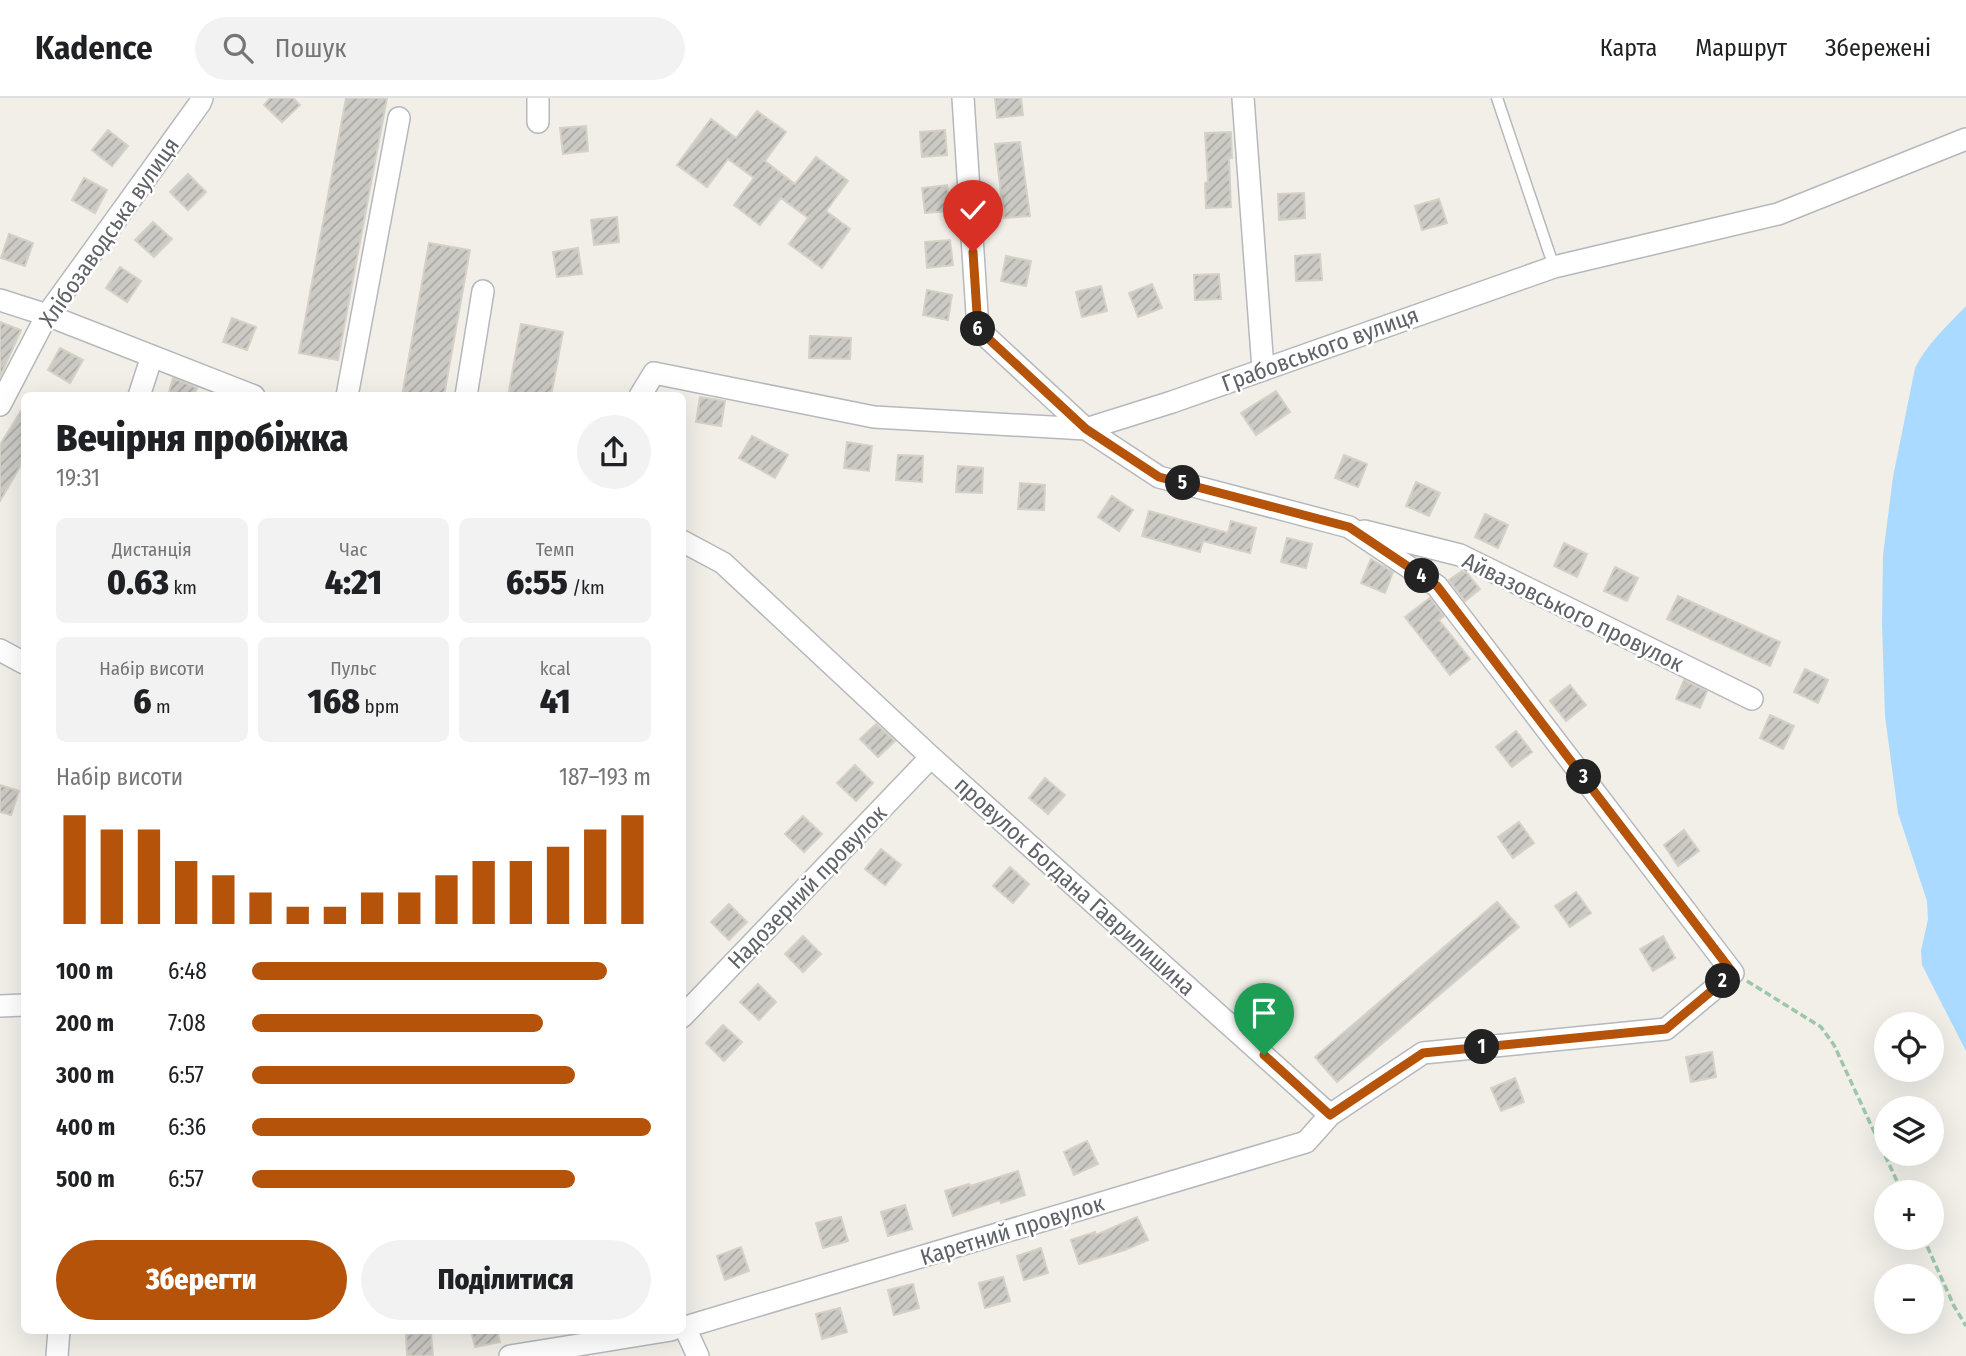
<!DOCTYPE html>
<html lang="uk">
<meta charset="utf-8">
<style>
body{margin:0;font-family:"Fira Sans Condensed",sans-serif;background:#f2f2f2;color:#202124;height:100vh;display:flex;flex-direction:column;font-size:26px;white-space:nowrap}
*{box-sizing:border-box;margin:0}
p{font-size:23px;color:#757577}
.icon{flex:none;width:38px;height:38px;fill:none;stroke:currentColor;stroke-width:2;stroke-linecap:round;stroke-linejoin:round}
.map{position:relative;flex:1;overflow:hidden}
.details{position:absolute;left:21px;top:294px;width:665px;height:942px;display:flex;flex-direction:column;background:#fff;border-radius:10px;box-shadow:0 7px 28px #0002}
.details>*{flex:none}
.tools{position:absolute;left:1874px;top:914px;display:grid;gap:14px}
.tools a{display:grid;place-items:center;width:70px;height:70px;border-radius:50%;background:#fff;box-shadow:0 7px 28px #0002;font-size:35px}
.pin{position:absolute;display:grid;place-items:center;width:60px;height:60px;color:#fff;margin:-72px -30px;border-radius:50% 50% 50% 0;rotate:-45deg;box-shadow:0 0 7px #0007}
.pin .icon{rotate:45deg}
.km{position:absolute;width:35px;height:35px;margin:-18px;border-radius:50%;background:#222;color:#fff;font-size:19px;line-height:35px;text-align:center}
.round{display:grid;place-items:center;flex:none;width:74px;height:74px;border-radius:37px;background:#f2f2f2}
.overview{display:flex;align-items:center;justify-content:space-between;height:119px;padding:0 35px}
h1{font-size:38px;font-weight:800;line-height:52px}
.figures{display:grid;grid-template-columns:repeat(3,1fr);gap:10px;height:119px;padding:7px 35px}
.figures div{display:grid;align-content:center;border-radius:10px;background:#f2f2f2;text-align:center}
.figures b{font-size:35px;font-weight:800}
.figures small{font-size:19px;font-weight:400}
.figures p{font-size:19px}
.chart{height:196px;padding:14px 35px}
.chart p{display:flex;justify-content:space-between}
.chart svg{width:100%;height:126px;margin-top:7px;stroke:#b45309;stroke-width:6}
.cta{display:flex;gap:14px;margin-top:auto;padding:14px 35px}
.cta a{flex:1;height:80px;border-radius:42px;background:#b45309;color:#fff;font-size:28px;font-weight:800;line-height:80px;text-align:center}
.cta a+a{background:#f2f2f2;color:#202124}
ul{padding:0 35px;list-style:none;font-size:23px}
li{display:grid;grid-template-columns:112px 84px 1fr;align-items:center;height:52px}
li i{height:18px;border-radius:9px;background:#b45309}
header{display:flex;align-items:center;gap:42px;box-sizing:border-box;height:98px;padding:0 35px;background:#fff;border-bottom:2px solid #e0e0e0}
header strong{font-size:33px}
nav{display:flex;gap:38px;margin-inline-start:auto;font-size:24px}
.search{width:490px;height:63px;background:#f2f2f2;display:flex;align-items:center;gap:18px;box-sizing:border-box;padding:0 24px;border-radius:38px;color:#757577;font-size:26px}
.map>svg:first-child{display:block}
</style>
<header>
<strong>Kadence</strong>
<div class="search"><svg class="icon" aria-label="search" viewBox="0 0 24 24"><circle cx="10" cy="10" r="6"/><path d="M15 15l6 6"/></svg>Пошук</div>
<nav><a>Карта</a><a>Маршрут</a><a>Збережені</a></nav>
</header>
<div class="map">
<svg width="1966" height="1258" viewBox="0 0 1966 1258">
<defs>
<pattern id="building-hatch" width="6" height="6" patternUnits="userSpaceOnUse" patternTransform="scale(1.75)"><rect width="6" height="6" fill="#cccac5"/><path d="M-1 1l2-2M0 6l6-6M5 7l2-2" fill="none" stroke="#a9a8a4"/></pattern>
</defs>
<rect width="100%" height="100%" fill="#f1efe8"/>
<!-- water -->
<path fill="#aadaff" d="M1966 208V953L1922 867 1921 853 1928 821 1927 803 1898 715 1885 618 1882 526 1883 457 1893 379 1915 270C1927 246 1947 228 1966 208Z"/>
<!-- building -->
<path fill="url(#building-hatch)" stroke="#d6d1c6" stroke-width="2" d="M270 0H293L300 7 282 24 264 7Z
M346 0H387L338 262 299 255Z
M995 0H1021L1023 17 997 20Z
M757 13 786 34 765 63 795 86 816 59 848 83 826 113 850 131 822 170 789 146 808 120 781 100 760 127 734 107 754 80 728 61 707 89 677 67 711 21 736 40Z
M586 28 588 53 563 56 560 30Z
M108 32 128 48 112 68 92 52Z
M945 32 947 57 922 59 920 34Z
M1231 34 1232 60H1229L1231 109 1206 110 1205 85 1208 84 1205 35Z
M1020 44 1030 118 1004 120 995 46Z
M188 76 206 94 188 112 170 94Z
M84 80 107 92 95 115 72 102Z
M947 87 950 113 925 115 922 90Z
M1304 95 1305 120 1279 122 1278 96Z
M1439 101 1447 125 1422 132 1415 108Z
M617 119 619 144 594 147 591 122Z
M153 124 172 141 154 159 135 142Z
M9 136 33 145 25 168 1 160Z
M950 142 953 167 927 170 925 144Z
M429 145 470 152 444 298H402Z
M578 150 582 176 557 179 553 154Z
M1320 156 1322 182 1296 183 1295 158Z
M1006 158 1031 163 1026 188 1001 183Z
M120 169 141 183 127 204 106 190Z
M1219 176 1221 201 1195 202 1194 177Z
M1152 186 1162 210 1138 219 1129 195Z
M1101 188 1107 213 1082 219 1076 194Z
M927 192 952 197 948 222 923 217Z
M232 220 256 229 247 252 223 244Z
M0 224 21 232 0 279Z
M521 226 563 234 551 298H508Z
M810 238 851 240 850 261 809 260Z
M60 250 83 262 70 285 48 272Z
M173 280 197 290 194 298H168Z
M1276 293 1290 314 1256 337 1241 315Z
M700 299 725 303 721 328 696 324Z
M24 308V362L0 403V347Z
M752 338 788 357 775 380 739 360Z
M847 344 872 348 869 373 844 370Z
M898 357 923 358 922 384 896 382Z
M1344 357 1367 366 1358 389 1335 380Z
M958 368 983 370 982 395 956 394Z
M1416 384 1440 395 1429 418 1406 408Z
M1020 385 1045 387 1044 412 1018 411Z
M1112 398 1133 412 1119 433 1098 419Z
M1149 413 1228 435 1231 423 1256 430 1250 455 1203 443 1200 454 1142 438Z
M1485 416 1508 427 1498 450 1475 439Z
M1287 440 1312 446 1306 470 1281 464Z
M1564 445 1587 456 1577 479 1554 468Z
M1371 461 1393 474 1385 495 1361 485Z
M1615 469 1638 480 1627 503 1604 493Z
M1462 473 1467 475 1480 491 1465 503 1449 482Z
M1678 498 1780 544 1770 568 1667 521Z
M1430 500 1444 518 1439 522 1470 561 1450 577 1405 519Z
M1805 571 1828 582 1818 605 1794 594Z
M1684 582 1707 593 1700 610 1676 601Z
M1570 587 1586 607 1566 623 1550 603Z
M1770 617 1794 628 1783 651 1760 640Z
M876 626 895 643 878 659 860 641Z
M1516 633 1532 654 1512 669 1496 649Z
M855 667 873 685 856 703 837 685Z
M1045 680 1065 697 1048 716 1029 700Z
M0 687 19 693 11 717 0 714Z
M803 718 822 736 804 754 785 736Z
M1519 724 1534 745 1513 760 1498 739Z
M1684 732 1699 753 1678 768 1664 747Z
M881 751 901 767 885 787 865 771Z
M1010 769 1029 786 1013 805 993 788Z
M1576 794 1591 815 1570 829 1555 808Z
M1497 804 1519 829 1337 984 1315 959Z
M729 806 747 824 729 842 711 824Z
M803 838 821 856 803 874 785 856Z
M1663 838 1675 860 1653 873 1640 851Z
M758 886 776 904 759 922 740 904Z
M723 927 742 944 724 963 706 945Z
M1712 954 1716 979 1691 984 1686 959Z
M1515 980 1524 1004 1501 1013 1491 990Z
M1087 1043 1098 1066 1074 1077 1064 1054Z
M1018 1073 1025 1097 1001 1105 1000 1102 953 1118 945 1093 969 1086 970 1088Z
M905 1107 912 1131 888 1138 881 1114Z
M841 1119 848 1143 823 1150 816 1125Z
M1137 1119 1148 1142 1125 1152 1079 1166 1071 1142 1095 1134 1096 1137Z
M741 1149 749 1173 725 1182 717 1158Z
M1041 1150 1048 1175 1024 1182 1017 1158Z
M1003 1179 1010 1203 985 1210 979 1185Z
M913 1186 919 1210 894 1217 888 1192Z
M840 1210 847 1234 822 1241 816 1216Z
M471 1232H497L500 1244 475 1249Z
M431 1235 433 1258H407L406 1236Z"/>
<g fill="none" stroke-linecap="round" stroke-linejoin="round">
<!-- lane casing -->
<g stroke="#b5b8bc" stroke-width="13">
<path id="lane" d="M1497 0 1554 169"/>
</g>
<!-- street casing -->
<g stroke="#b5b8bc" stroke-width="24">
<path id="street" d="M963 0 978 231 1086 331 1172 304 1554 169 1778 116 1966 41
M1243 0 1263 271
M538 24V0
M0 202 47 217 254 298
M139 298 152 258
M347 298 399 20
M466 298 483 193
M640 298 654 275 874 319 1086 331 1159 379 1349 429 1437 488 1733 875 1666 931 1423 955 1330 1017 1306 1044 682 1230
M0 307 47 217 200 5 202 0
M1364 433 1460 457 1752 601
M682 443 723 465 931 659 1330 1017
M0 552 24 565
M0 908 24 907
M682 919 931 659
M685 1230 698 1258
M57 1258 59 1232
M510 1258 671 1232"/>
</g>
<!-- path -->
<path stroke="#9cc7a9" stroke-width="3.5" stroke-dasharray="7 3.5" stroke-linecap="butt" d="M1747 883 1821 929 1834 947 1902 1094
M1923 1139 1954 1208 1966 1228"/>
<!-- lane -->
<use href="#lane" stroke="#fff" stroke-width="10"/>
<!-- street -->
<use href="#street" stroke="#fff" stroke-width="21"/>
</g>
<g fill="none" stroke-linecap="round" stroke-linejoin="round">
<!-- route casing -->
<g stroke="#fff" stroke-width="14">
<path id="route" d="M973 154 978 231 1086 331 1159 379 1349 429 1437 488 1733 875 1666 931 1423 955 1330 1017 1264 957"/>
</g>
<!-- route -->
<use href="#route" stroke="#b45309" stroke-width="9"/>
</g>
<g text-anchor="middle" stroke-width="5" stroke-linejoin="round" paint-order="stroke">
<!-- street labels -->
<g font-size="23" fill="#5f6368" stroke="#fff">
<text transform="translate(109 134) rotate(-55)" y="8">Хлібозаводська вулиця</text>
<text transform="translate(1320 251) rotate(-20)" y="8">Грабовського вулиця</text>
<text transform="translate(1573 514) rotate(26)" y="8">Айвазовського провулок</text>
<text transform="translate(1075 788) rotate(42)" y="8">провулок Богдана Гаврилишина</text>
<text transform="translate(807 789) rotate(-46)" y="8">Надозерний провулок</text>
<text transform="translate(1012 1132) rotate(-17)" y="8">Каретний провулок</text>
</g>
</g>
</svg>
<div class="tools">
<a><svg class="icon" aria-label="locate" viewBox="0 0 24 24"><circle cx="12" cy="12" r="6"/><path d="M12 2v4M12 18v4M2 12h4M18 12h4"/></svg></a>
<a><svg class="icon" aria-label="layers" viewBox="0 0 24 24"><path d="M12 4l9 5-9 5-9-5zM3 14l9 5 9-5"/></svg></a>
<a>+</a>
<a>−</a>
</div>
<div class="pin" style="left:1264px;top:957px;background:#1e9e55"><svg class="icon" aria-label="arrive" viewBox="0 0 24 24"><path d="M6 21V4h12l-3 4 3 4H6"/></svg></div>
<div class="pin" style="left:973px;top:154px;background:#d93025"><svg class="icon" aria-label="check" viewBox="0 0 24 24"><path d="M5 12l5 5 9-10"/></svg></div>
<b class="km" style="left:1482px;top:949px">1</b>
<b class="km" style="left:1723px;top:883px">2</b>
<b class="km" style="left:1584px;top:679px">3</b>
<b class="km" style="left:1422px;top:478px">4</b>
<b class="km" style="left:1183px;top:385px">5</b>
<b class="km" style="left:978px;top:231px">6</b>
<section class="details">
<div class="overview"><div><h1>Вечірня пробіжка</h1><p>19:31</p></div><a class="round"><svg class="icon" aria-label="share" viewBox="0 0 24 24"><path d="M12 15V3M7 8l5-5 5 5M5 13v7h14v-7"/></svg></a></div>
<div class="figures">
<div><p>Дистанція</p><b>0.63<small> km</small></b></div>
<div><p>Час</p><b>4:21</b></div>
<div><p>Темп</p><b>6:55<small> /km</small></b></div>
</div>
<div class="figures">
<div><p>Набір висоти</p><b>6<small> m</small></b></div>
<div><p>Пульс</p><b>168<small> bpm</small></b></div>
<div><p>kcal</p><b>41</b></div>
</div>
<div class="chart"><p><span>Набір висоти</span>187–193 m</p>
<svg viewBox="0 0 160 44" preserveAspectRatio="none"><path d="M5 44V6M15 44V11M25 44V11M35 44V22M45 44V27M55 44V33M65 44V38M75 44V38M85 44V33M95 44V33M105 44V27M115 44V22M125 44V22M135 44V17M145 44V11M155 44V6"/></svg>
</div>
<ul>
<li><b>100 m</b>6:48<i style="width:89%"></i></li>
<li><b>200 m</b>7:08<i style="width:73%"></i></li>
<li><b>300 m</b>6:57<i style="width:81%"></i></li>
<li><b>400 m</b>6:36<i style="width:100%"></i></li>
<li><b>500 m</b>6:57<i style="width:81%"></i></li>
</ul>
<div class="cta"><a>Зберегти</a><a>Поділитися</a></div>
</section>
</div>
